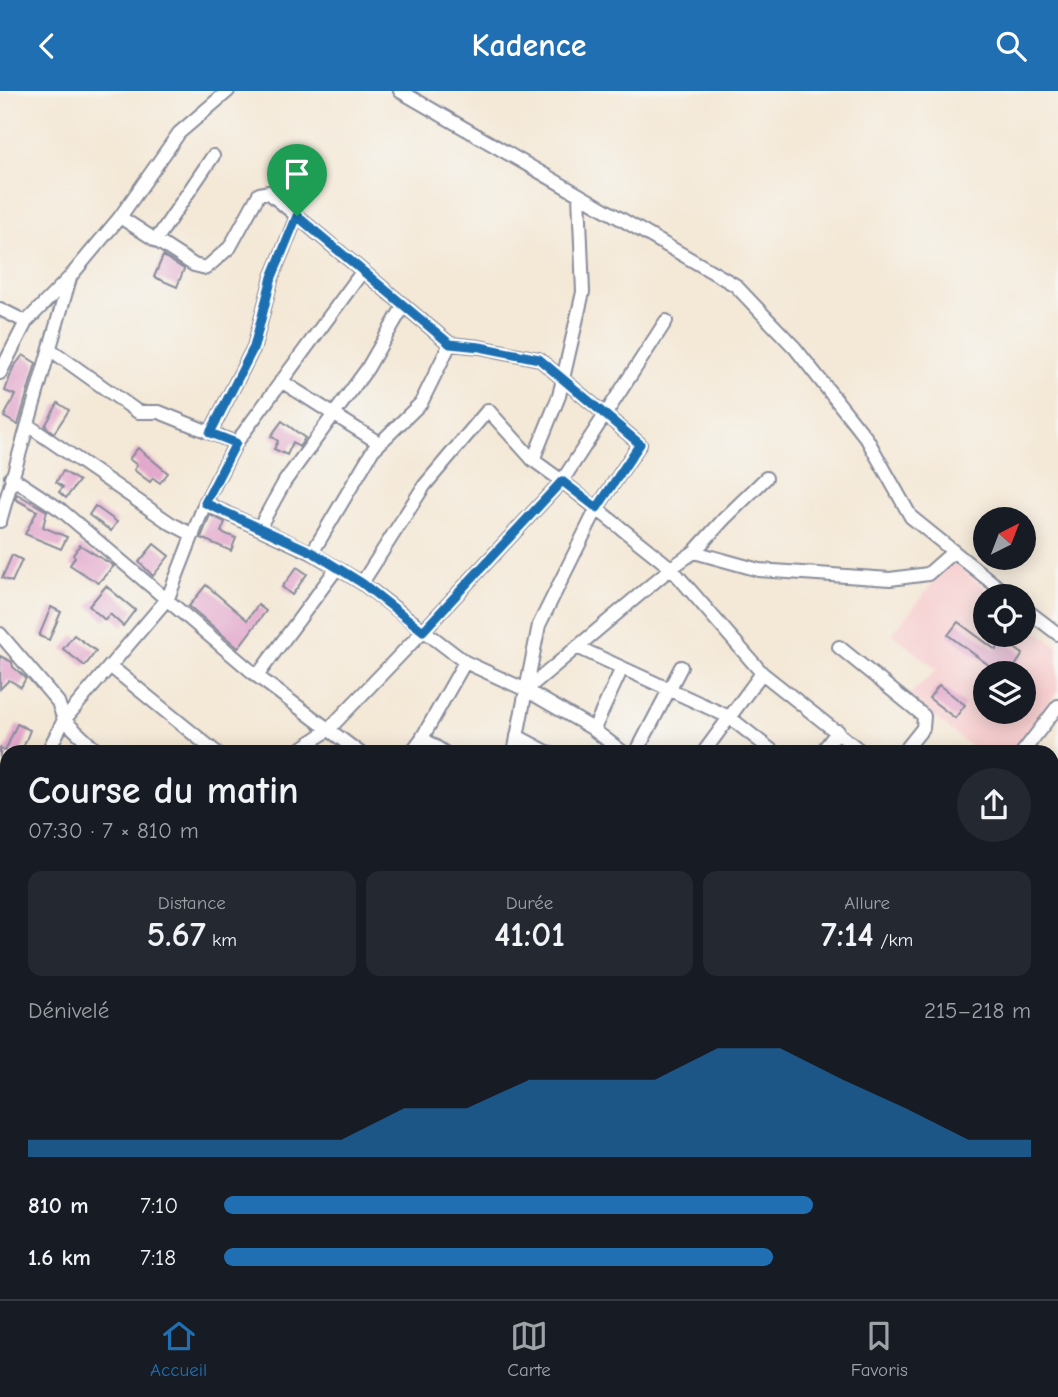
<!DOCTYPE html>
<html lang="fr">
<meta charset="utf-8">
<style>
body{margin:0;font-family:"Comic Neue",sans-serif;background:#242831;color:#f1f3f6;height:100vh;display:flex;flex-direction:column;font-size:26px;white-space:nowrap}
*{box-sizing:border-box;margin:0}
p{font-size:23px;color:#9ea1a6}
.icon{flex:none;width:38px;height:38px;fill:none;stroke:currentColor;stroke-width:2;stroke-linecap:round;stroke-linejoin:round}
.map{position:relative;flex:1;overflow:hidden}
.drawer{position:absolute;left:0px;top:654px;width:1059px;height:555px;display:flex;flex-direction:column;background:#171b24;border-radius:21px 21px 0 0;box-shadow:0 4px 18px #0003}
.drawer>*{flex:none}
.needle{width:46px;rotate:42deg}
.controls{position:absolute;left:973px;top:416px;display:grid;gap:14px}
.controls a{display:grid;place-items:center;width:63px;height:63px;border-radius:50%;background:#171b24;box-shadow:0 4px 18px #0003;font-size:35px}
.pin{position:absolute;display:grid;place-items:center;width:60px;height:60px;color:#fff;margin:-72px -30px;border-radius:50% 50% 50% 0;rotate:-45deg;box-shadow:0 0 7px #0007}
.pin .icon{rotate:45deg}
.round{display:grid;place-items:center;flex:none;width:74px;height:74px;border-radius:37px;background:#242831}
.head{display:flex;align-items:center;justify-content:space-between;height:119px;padding:0 28px}
h1{font-size:38px;font-weight:800;line-height:52px}
.figures{display:grid;grid-template-columns:repeat(3,1fr);gap:10px;height:119px;padding:7px 28px}
.figures div{display:grid;align-content:center;border-radius:14px;background:#242831;text-align:center}
.figures b{font-size:35px;font-weight:800}
.figures small{font-size:19px;font-weight:400}
.figures p{font-size:19px}
.chart{height:196px;padding:14px 28px}
.chart p{display:flex;justify-content:space-between}
.chart svg{width:100%;height:126px;margin-top:7px;fill:#1f6fb2;opacity:.7}
ul{padding:0 28px;list-style:none;font-size:23px}
li{display:grid;grid-template-columns:112px 84px 1fr;align-items:center;height:52px}
li i{height:18px;border-radius:9px;background:#1f6fb2}
header{display:flex;justify-content:space-between;align-items:center;height:91px;padding:0 28px;background:#1f6fb2;color:#fff;font-size:32px;font-weight:800}
.dock{display:flex;justify-content:space-around;align-items:center;height:98px;border-top:2px solid #363941;background:#171b24;font-size:19px;color:#9ea1a6}
.dock a{display:grid;justify-items:center;gap:4px}
.dock .active{color:#1f6fb2}
.map>svg:first-child{display:block}
</style>
<header><svg class="icon" aria-label="back" viewBox="0 0 24 24"><path d="M15 5l-7 7 7 7"/></svg>Kadence<svg class="icon" aria-label="search" viewBox="0 0 24 24"><circle cx="10" cy="10" r="6"/><path d="M15 15l6 6"/></svg></header>
<div class="map">
<svg width="1058" height="1208" viewBox="0 0 1058 1208">
<rect width="100%" height="100%" fill="#f6f6f2"/>
<filter id="ink" filterUnits="userSpaceOnUse"><feTurbulence type="fractalNoise" baseFrequency=".0143" numOctaves="2"/><feDisplacementMap in="SourceGraphic" scale="14" xChannelSelector="R" yChannelSelector="G"/><feConvolveMatrix kernelMatrix="1 2 1 2 8 2 1 2 1" color-interpolation-filters="sRGB"/></filter>
<filter id="wash" filterUnits="userSpaceOnUse"><feTurbulence type="fractalNoise" baseFrequency=".00686" numOctaves="4" result="noise"/><feDisplacementMap in="SourceGraphic" scale="28" xChannelSelector="R" yChannelSelector="G"/><feGaussianBlur stdDeviation="1.57" result="paint"/><feColorMatrix in="noise" values="0 0 0 0 0 0 0 0 0 0 0 0 0 0 0 0 0 1.4 0 .05"/><feComposite in="paint" operator="in"/></filter>
<g filter="url(#wash)">
<rect width="100%" height="100%" fill="#f4e8d6"/>
<!-- built -->
<path fill="#f7cfd0" fill-rule="evenodd" d="M948 473 957 474 996 506H985V544H1024V528L1058 556V600L1012 661H977L908 604 937 579 892 543ZM985 583H1024V621H985Z"/>
<g id="blocks">
<!-- building -->
<path fill="#e3a9cc" d="M163 165 184 178 177 196 154 186Z
M23 264 36 272 18 334 4 326 15 304 5 300 13 277Z
M58 312 69 319 54 342 45 335Z
M282 330 305 347 299 356 293 351 287 364 274 358 278 350 271 345Z
M138 357 168 382 160 392 153 387 150 391 134 379 137 374 129 368Z
M63 380 79 390 66 407 59 401 63 396 56 391Z
M17 403 47 420 43 436 67 446 61 458 25 443 37 420 15 408Z
M95 415 117 431 111 440 89 424Z
M210 424 225 431 221 441 236 447 231 460 201 447Z
M154 453 169 465 153 485 139 471Z
M80 454 114 475 98 492 70 474 75 466 73 464Z
M12 464 22 469 12 491 2 487Z
M297 476 307 483 292 504 282 496Z
M206 494 247 529 258 514 266 520 238 557 189 515Z
M106 495 135 519 123 535 110 523 105 529 89 515Z
M51 516 61 521 49 549 39 545Z
M958 531 996 559 1003 549 1023 563 1015 575 1026 583H1001L948 544Z
M74 544 96 560 85 575 63 558Z
M0 565 12 571 13 576 26 587 21 596 9 589 0 598Z
M939 594 965 614 955 627 929 607Z
M17 633 30 639 21 662H7L6 669 0 666V657L5 660Z"/>
</g>
</g>
<g filter="url(#ink)">
<use href="#blocks" fill-opacity="0" stroke="#888c9a" stroke-width="2"/>
<g fill="none" stroke-linecap="round" stroke-linejoin="round">
<!-- minor casing -->
<g stroke="#888c9a" stroke-width="16">
<path id="minor" d="M400 0 735 194 795 257 867 348 911 426 1010 506
M579 104 583 201 559 305 533 369 562 390 671 477 762 582 863 662
M120 126 194 174 206 177 230 156 259 103 268 101 450 253 480 256 539 268 640 353 597 417 539 534 526 599
M156 149 213 65
M0 218 26 231
M51 259 138 321H159L236 352
M0 282 26 231 70 186 120 126 179 42 228 0
M281 290 379 352
M29 335 170 432 193 444
M210 342 254 256 272 186 297 125
M11 386 61 419 257 585 360 662
M205 412 312 462 362 492 465 571 526 599 590 636 624 662
M0 430 70 187
M259 437 285 390 367 278 404 214
M694 461 724 428 766 387
M312 462 373 359 421 312 450 253
M362 492 424 395 488 319 533 369
M1024 517 1058 543
M0 543 58 611 64 629 99 662
M577 556 729 626 775 662
M839 556 924 625 923 637 903 662
M110 575 217 662
M257 585 337 477
M594 638 622 577
M517 645 549 662
M422 647 445 662
M47 662 64 629 168 507 205 412 236 352 362 181
M295 662 328 639 423 540 562 390 666 230
M411 662 422 647 465 571
M514 662 526 599 671 477 694 461 759 479 890 488 928 483 953 461
M636 662 681 576
M703 662 762 582
M821 662 838 640
M1022 662 1058 615
M1052 681 1058 687
M0 747 7 735
M0 757 7 763
M0 869 7 876
M1052 897 1058 903
M1052 931 1058 924
M0 949 7 956
M1052 1009 1058 1004
M1052 1034 1058 1041
M0 1037 7 1028
M1052 1095 1058 1090
M0 1130 7 1123
M324 1202H327
M396 1202 401 1208
M705 1202 714 1208
M881 1202 887 1208
M1051 1202 1057 1208
M200 1203 206 1208
M290 1204 296 1208
M0 1208 7 1201
M99 1208 102 1202
M445 1208 449 1202
M555 1208 558 1202
M617 1208 620 1202
M677 1208 680 1202
M863 1208 868 1202"/>
</g>
<!-- minor -->
<use href="#minor" stroke="#fff" stroke-width="12"/>
</g>
</g>
<g fill="none" stroke-linecap="round" stroke-linejoin="round" filter="url(#ink)">
<!-- route casing -->
<g stroke="#fff" stroke-width="14">
<path id="route" d="M297 125 450 253 480 256 539 268 640 353 597 417 562 390 423 540 362 492 312 461 205 412 236 352 210 342 254 256 272 186Z"/>
</g>
<!-- route -->
<use href="#route" stroke="#1f6fb2" stroke-width="9"/>
</g>
</svg>
<div class="controls">
<a><svg class="needle" viewBox="-14 -14 28 28"><path d="M0-13l5 13h-10z" fill="#e53935"/><path d="M0 13l5-13h-10z" fill="#9ea1a6"/></svg></a>
<a><svg class="icon" aria-label="locate" viewBox="0 0 24 24"><circle cx="12" cy="12" r="6"/><path d="M12 2v4M12 18v4M2 12h4M18 12h4"/></svg></a>
<a><svg class="icon" aria-label="layers" viewBox="0 0 24 24"><path d="M12 4l9 5-9 5-9-5zM3 14l9 5 9-5"/></svg></a>
</div>
<div class="pin" style="left:297px;top:125px;background:#1e9e55"><svg class="icon" aria-label="arrive" viewBox="0 0 24 24"><path d="M6 21V4h12l-3 4 3 4H6"/></svg></div>
<section class="drawer">
<div class="head"><div><h1>Course du matin</h1><p>07:30 · 7 × 810 m</p></div><a class="round"><svg class="icon" aria-label="share" viewBox="0 0 24 24"><path d="M12 15V3M7 8l5-5 5 5M5 13v7h14v-7"/></svg></a></div>
<div class="figures">
<div><p>Distance</p><b>5.67<small> km</small></b></div>
<div><p>Durée</p><b>41:01</b></div>
<div><p>Allure</p><b>7:14<small> /km</small></b></div>
</div>
<div class="chart"><p><span>Dénivelé</span>215–218 m</p>
<svg viewBox="0 0 160 44" preserveAspectRatio="none"><path d="M0 44V38L10 38L20 38L30 38L40 38L50 38L60 27L70 27L80 17L90 17L100 17L110 6L120 6L130 17L140 27L150 38L160 38V44z"/></svg>
</div>
<ul>
<li><b>810 m</b>7:10<i style="width:73%"></i></li>
<li><b>1.6 km</b>7:18<i style="width:68%"></i></li>
</ul>
</section>
</div>
<nav class="dock">
<a class="active"><svg class="icon" aria-label="home" viewBox="0 0 24 24"><path d="M3 11l9-7 9 7M6 9v11h12V9"/></svg>Accueil</a>
<a><svg class="icon" aria-label="map" viewBox="0 0 24 24"><path d="M3 6l6-2 6 2 6-2v14l-6 2-6-2-6 2zM9 4v14M15 6v14"/></svg>Carte</a>
<a><svg class="icon" aria-label="saved" viewBox="0 0 24 24"><path d="M7 4h10v16l-5-4-5 4z"/></svg>Favoris</a>
</nav>
